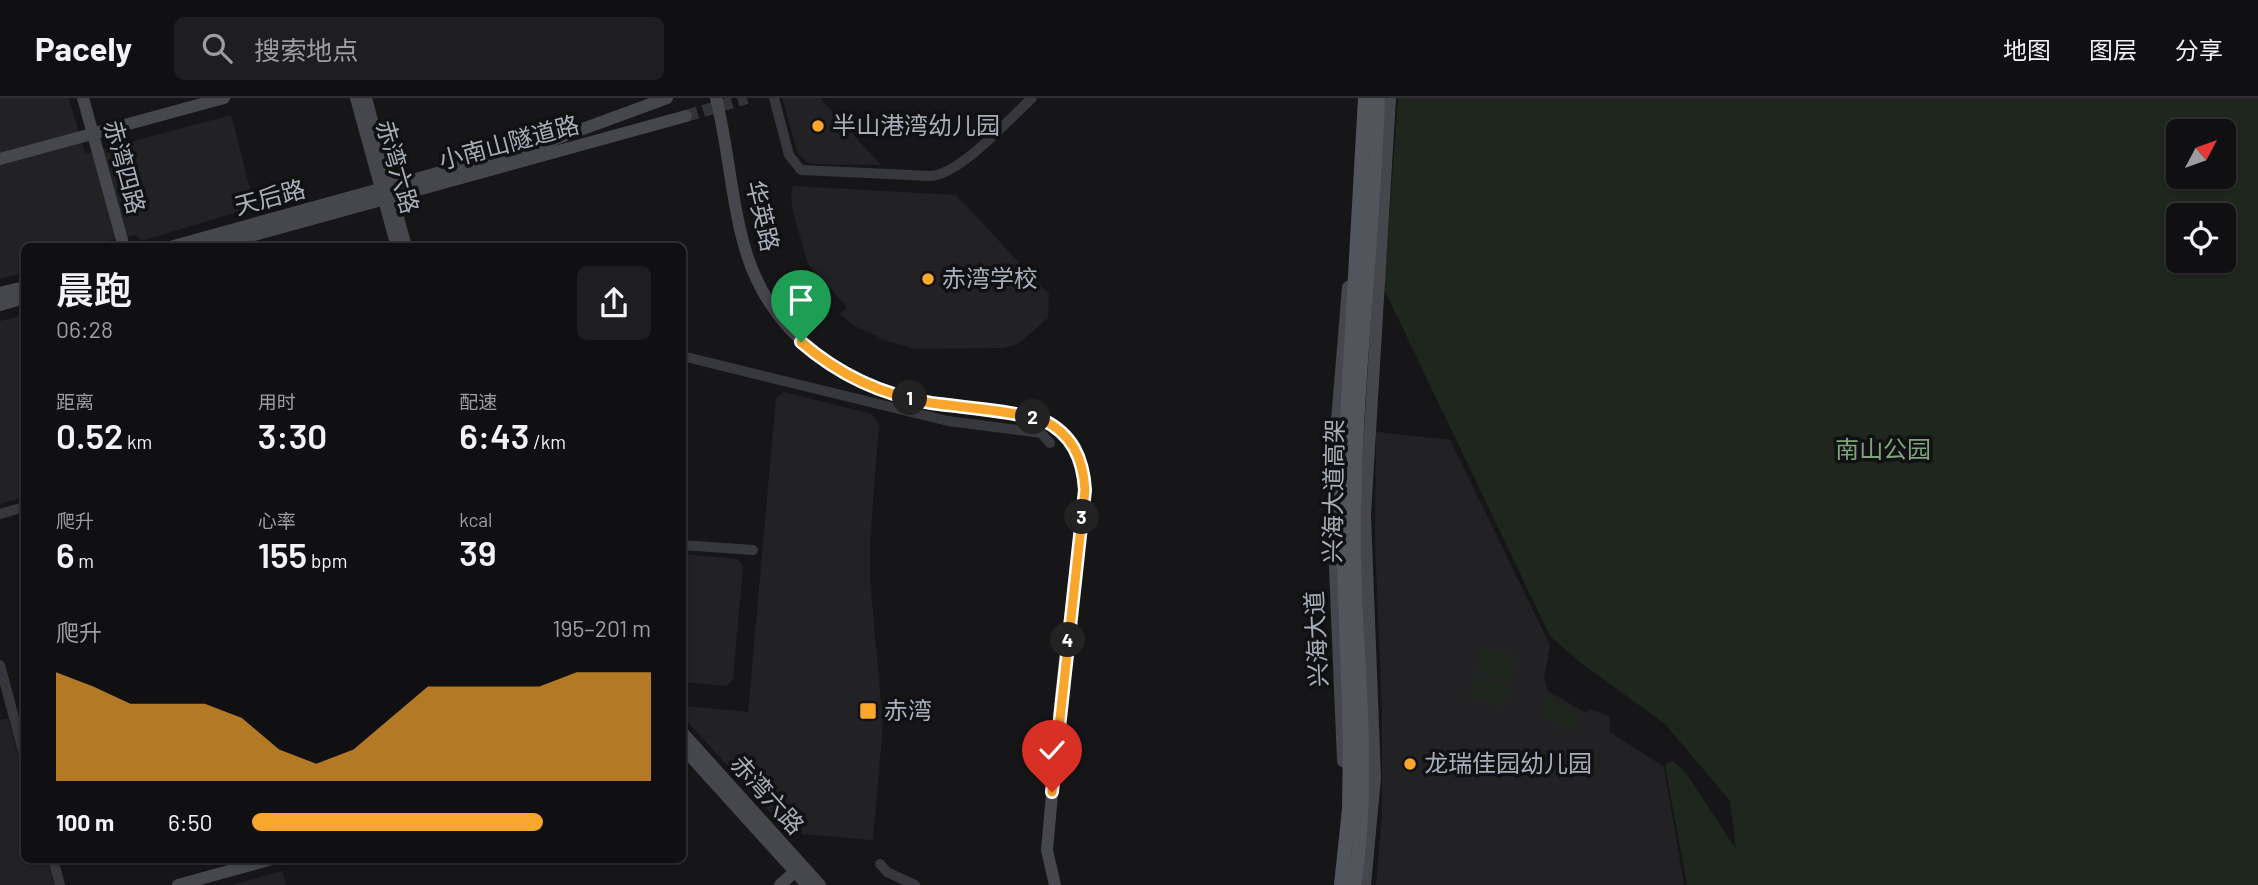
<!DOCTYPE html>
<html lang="zh">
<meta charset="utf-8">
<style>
body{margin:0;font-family:Barlow,"Noto Sans SC",sans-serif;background:#1e1e20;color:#f1f3f6;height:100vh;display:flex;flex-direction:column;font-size:26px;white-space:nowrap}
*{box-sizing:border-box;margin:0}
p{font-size:23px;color:#9c9d9f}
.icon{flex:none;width:38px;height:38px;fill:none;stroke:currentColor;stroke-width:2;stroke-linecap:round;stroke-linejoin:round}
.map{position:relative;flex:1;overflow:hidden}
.details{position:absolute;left:21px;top:145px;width:665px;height:620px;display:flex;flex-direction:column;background:#101012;border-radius:10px;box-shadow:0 2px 5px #0004,0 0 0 2px #303032}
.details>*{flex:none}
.needle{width:46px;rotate:49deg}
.buttons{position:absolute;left:2166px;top:21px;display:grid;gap:14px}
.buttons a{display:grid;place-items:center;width:70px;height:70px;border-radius:10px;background:#101012;box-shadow:0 2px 5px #0004,0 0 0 2px #303032;font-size:35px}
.pin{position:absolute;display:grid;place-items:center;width:60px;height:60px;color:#fff;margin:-72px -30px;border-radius:50% 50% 50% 0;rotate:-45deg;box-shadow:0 0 7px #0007}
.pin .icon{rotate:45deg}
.km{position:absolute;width:35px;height:35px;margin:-18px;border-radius:50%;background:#222;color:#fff;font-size:19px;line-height:35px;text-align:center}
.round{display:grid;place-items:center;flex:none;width:74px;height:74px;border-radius:10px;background:#1e1e20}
.overview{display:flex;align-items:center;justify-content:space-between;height:119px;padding:0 35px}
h1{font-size:38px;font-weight:600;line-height:52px}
.figures{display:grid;grid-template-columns:repeat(3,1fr);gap:10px;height:119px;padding:7px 35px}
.figures div{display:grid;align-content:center}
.figures b{font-size:35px;font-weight:600}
.figures small{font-size:19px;font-weight:400}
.figures p{font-size:19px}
.chart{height:196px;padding:14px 35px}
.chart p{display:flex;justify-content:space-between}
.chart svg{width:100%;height:126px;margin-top:7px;fill:#f9a62d;opacity:.7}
ul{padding:0 35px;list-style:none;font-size:23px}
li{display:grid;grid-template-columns:112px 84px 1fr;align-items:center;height:52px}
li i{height:18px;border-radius:9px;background:#f9a62d}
header{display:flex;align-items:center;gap:42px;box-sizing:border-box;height:98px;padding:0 35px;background:#101012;border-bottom:2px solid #303032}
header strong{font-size:33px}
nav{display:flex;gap:38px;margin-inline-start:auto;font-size:24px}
.search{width:490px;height:63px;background:#1e1e20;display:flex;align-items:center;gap:18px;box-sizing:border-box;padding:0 24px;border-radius:10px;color:#9c9d9f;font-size:26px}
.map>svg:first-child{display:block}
</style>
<header>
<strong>Pacely</strong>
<div class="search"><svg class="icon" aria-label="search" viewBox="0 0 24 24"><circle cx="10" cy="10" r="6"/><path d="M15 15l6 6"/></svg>搜索地点</div>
<nav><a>地图</a><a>图层</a><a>分享</a></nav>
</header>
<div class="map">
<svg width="2258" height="787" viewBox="0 0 2258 787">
<rect width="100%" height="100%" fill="#161618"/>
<!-- built -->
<path fill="#222225" d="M0 0H69L85 56 231 17 252 98 247 100 250 110 142 143 135 137 107 143 103 149H24V174L0 181Z
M782 0H820L881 67 813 66 807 64 798 56Z
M793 88 956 97 1049 196 1048 220 1017 247 1001 250 915 251 887 243 853 227 840 216 847 209 808 166 793 114 791 99Z
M24 217V399L0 406V223Z
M784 294 872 316 879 327 870 443V481L883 627 873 742 789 735 683 619 684 608 748 614 776 300Z
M1376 334 1450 342 1550 547 1544 581 1548 593 1586 615 1589 611 1609 618 1610 634 1664 669 1684 787H1376L1382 717V615L1375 444Z
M682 456 737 461 743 468 733 581 726 588 683 584Z
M8 620 24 680V761H47L54 787H0V622Z
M282 773 286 787H231Z"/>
<!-- green -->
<path fill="#1e261e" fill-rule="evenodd" d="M1398 0H2258V787H1687L1665 667 1673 663 1686 675 1736 751 1730 703 1665 626 1581 565 1550 538 1384 191ZM2179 33H2224V79H2179ZM2179 117H2224V163H2179Z
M1481 549 1517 558 1512 582 1475 573Z
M1474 577 1511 586 1505 610 1469 601Z
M1549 598 1581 618 1571 635 1539 615Z"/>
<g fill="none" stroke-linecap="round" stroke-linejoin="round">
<!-- secondary-tunnel -->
<path stroke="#333438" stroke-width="12" stroke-dasharray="12 6" stroke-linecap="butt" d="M686 18 747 0"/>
<!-- street -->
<path stroke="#37383d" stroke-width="10" d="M774 0 789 57 801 72 931 78C962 75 1008 22 1032 0
M682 258 948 323 1041 335 1050 345
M0 416 24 409
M682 447 753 452
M0 567 24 657
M53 761 60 787
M880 766 887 774 915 787"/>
<!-- secondary -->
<path stroke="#45474d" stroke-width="12" d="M83 0 124 149
M356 0 397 149
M366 0 406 149
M0 61 224 0
M170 149 539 47 667 0
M211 149 686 18
M0 195 24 189
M0 207 24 200
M682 634 820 787
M682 649 807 787
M1343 663 1333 420 1337 323 1348 189
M178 787 272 761
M780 787 799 770
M1055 787 1047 752 1061 597
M1365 787 1375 680 1365 417 1390 0"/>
<!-- primary -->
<path stroke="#53555c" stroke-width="14" d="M1354 787C1372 675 1355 562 1354 449 1353 299 1373 150 1378 0"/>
<!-- secondary-bridge -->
<path stroke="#45474d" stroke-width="12" d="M716 0C729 51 731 106 747 157 774 240 845 287 927 304 965 312 1005 312 1043 322 1072 336 1083 361 1085 392L1061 597"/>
<!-- primary-bridge -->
<path stroke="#53555c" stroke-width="14" d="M1341 787 1349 711 1350 641 1342 409 1365 0"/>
</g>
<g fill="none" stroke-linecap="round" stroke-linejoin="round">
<!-- route casing -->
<g stroke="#fff" stroke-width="14">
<path id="route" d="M801 244C838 276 882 297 931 305 968 310 1006 312 1043 322 1072 336 1083 360 1085 392L1052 694"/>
</g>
<!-- route -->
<use href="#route" stroke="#f9a62d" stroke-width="9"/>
</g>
<!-- markers -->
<g fill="#f9a62d" stroke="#111113" stroke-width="2.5">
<circle cx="818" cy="28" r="7"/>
<circle cx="928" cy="181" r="7"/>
<rect x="859" y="604" width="18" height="18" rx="3.5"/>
<circle cx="1410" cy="666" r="7"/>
</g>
<g text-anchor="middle" stroke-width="7" stroke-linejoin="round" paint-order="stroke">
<!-- poi labels -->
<g font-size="24" fill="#a7aeb9" stroke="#111113" text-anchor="start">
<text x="832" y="36">半山港湾幼儿园</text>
<text x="942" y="189">赤湾学校</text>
<text x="884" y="621">赤湾</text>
<text x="1424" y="674">龙瑞佳园幼儿园</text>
</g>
<!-- street labels -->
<g font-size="24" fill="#a7aeb9" stroke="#111113">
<text transform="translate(509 45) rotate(-15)" y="8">小南山隧道路</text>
<text transform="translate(124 69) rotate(75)" y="8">赤湾四路</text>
<text transform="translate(397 69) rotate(74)" y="8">赤湾六路</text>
<text transform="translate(270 100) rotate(-15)" y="8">天后路</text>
<text transform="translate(762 118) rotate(77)" y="8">华英路</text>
<text transform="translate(1334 393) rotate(-89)" y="8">兴海大道高架</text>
<text transform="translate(1317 541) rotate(-93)" y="8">兴海大道</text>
<text transform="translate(767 697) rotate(48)" y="8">赤湾六路</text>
</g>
<!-- park labels -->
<g font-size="24" fill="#7ea47e" stroke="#111113">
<text x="1883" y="360">南山公园</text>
</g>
</g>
</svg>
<div class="buttons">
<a><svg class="needle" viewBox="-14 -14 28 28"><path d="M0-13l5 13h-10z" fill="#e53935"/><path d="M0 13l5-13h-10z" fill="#9c9d9f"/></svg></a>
<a><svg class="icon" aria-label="locate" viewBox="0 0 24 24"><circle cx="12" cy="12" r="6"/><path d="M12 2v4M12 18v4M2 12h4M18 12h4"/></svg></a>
</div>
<div class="pin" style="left:801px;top:244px;background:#1e9e55"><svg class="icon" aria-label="arrive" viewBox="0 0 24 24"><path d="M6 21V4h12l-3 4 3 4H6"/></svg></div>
<div class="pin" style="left:1052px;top:694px;background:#d93025"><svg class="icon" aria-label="check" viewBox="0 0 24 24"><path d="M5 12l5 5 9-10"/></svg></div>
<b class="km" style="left:910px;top:300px">1</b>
<b class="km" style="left:1033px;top:319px">2</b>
<b class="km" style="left:1082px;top:419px">3</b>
<b class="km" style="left:1068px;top:542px">4</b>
<section class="details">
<div class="overview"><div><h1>晨跑</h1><p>06:28</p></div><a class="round"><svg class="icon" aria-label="share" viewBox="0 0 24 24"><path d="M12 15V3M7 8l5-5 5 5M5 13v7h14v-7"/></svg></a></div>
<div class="figures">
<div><p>距离</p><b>0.52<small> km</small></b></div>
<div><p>用时</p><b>3:30</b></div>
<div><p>配速</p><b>6:43<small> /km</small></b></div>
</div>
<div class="figures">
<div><p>爬升</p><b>6<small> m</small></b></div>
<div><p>心率</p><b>155<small> bpm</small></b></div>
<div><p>kcal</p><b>39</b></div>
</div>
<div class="chart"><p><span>爬升</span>195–201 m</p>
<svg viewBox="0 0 160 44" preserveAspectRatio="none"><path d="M0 44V6L10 11L20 17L30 17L40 17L50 22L60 33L70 38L80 33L90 22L100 11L110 11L120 11L130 11L140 6L150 6L160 6V44z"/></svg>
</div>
<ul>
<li><b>100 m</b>6:50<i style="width:73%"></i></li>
</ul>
</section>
</div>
